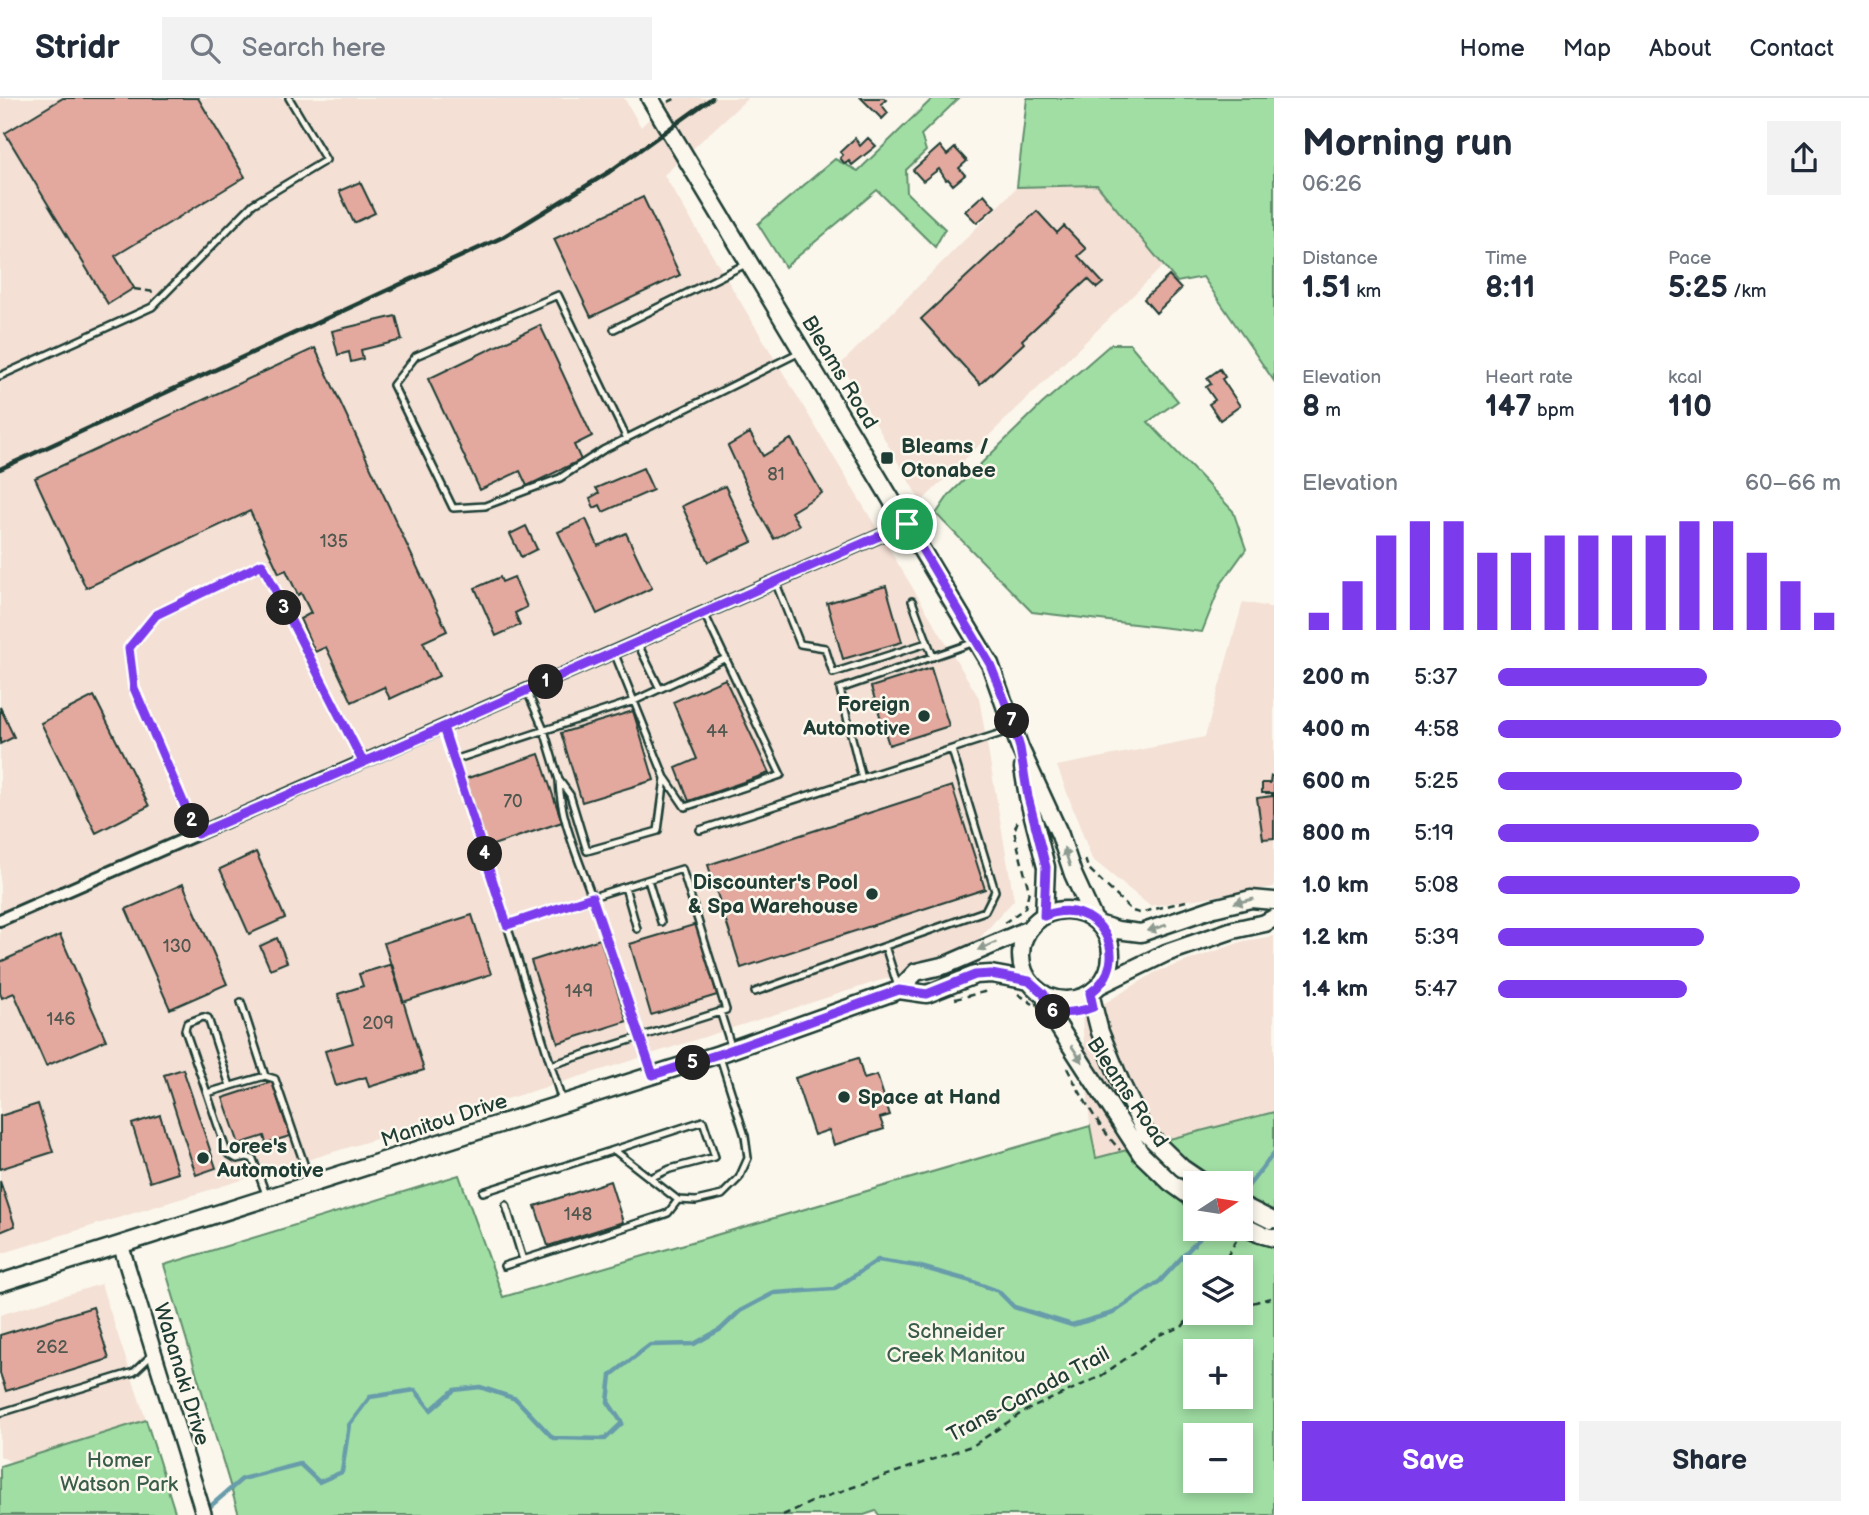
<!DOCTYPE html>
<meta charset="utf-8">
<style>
body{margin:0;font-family:"Balsamiq Sans",sans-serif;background:#f2f2f3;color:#1f2937;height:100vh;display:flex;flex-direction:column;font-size:26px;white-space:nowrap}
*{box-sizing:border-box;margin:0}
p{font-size:23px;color:#747a83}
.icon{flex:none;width:38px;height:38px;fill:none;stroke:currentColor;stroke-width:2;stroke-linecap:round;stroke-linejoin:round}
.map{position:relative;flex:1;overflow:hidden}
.panel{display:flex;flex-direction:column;background:#fff;width:595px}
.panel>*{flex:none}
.needle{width:46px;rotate:78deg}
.controls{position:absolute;left:1183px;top:1073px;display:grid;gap:14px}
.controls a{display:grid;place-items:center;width:70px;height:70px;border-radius:0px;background:#fff;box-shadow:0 4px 10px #0003;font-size:35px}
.pin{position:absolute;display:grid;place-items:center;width:60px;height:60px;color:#fff;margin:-30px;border:4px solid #fff;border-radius:50%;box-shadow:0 2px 7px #0007}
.km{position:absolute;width:35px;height:35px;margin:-18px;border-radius:50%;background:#222;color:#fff;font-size:19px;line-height:35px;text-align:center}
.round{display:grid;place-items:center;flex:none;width:74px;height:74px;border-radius:0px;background:#f2f2f3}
.overview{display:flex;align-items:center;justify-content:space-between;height:119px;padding:0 28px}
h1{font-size:38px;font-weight:700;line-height:52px}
.figures{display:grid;grid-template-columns:repeat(3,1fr);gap:10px;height:119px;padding:7px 28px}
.figures div{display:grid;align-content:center}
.figures b{font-size:30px;font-weight:700}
.figures small{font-size:19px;font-weight:400}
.figures p{font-size:19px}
.chart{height:196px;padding:14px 28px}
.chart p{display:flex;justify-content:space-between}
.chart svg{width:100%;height:126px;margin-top:7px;stroke:#7c3aed;stroke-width:6}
.primary-button{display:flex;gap:14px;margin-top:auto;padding:14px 28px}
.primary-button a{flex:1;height:80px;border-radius:0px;background:#7c3aed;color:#fff;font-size:28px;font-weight:700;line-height:80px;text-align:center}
.primary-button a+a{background:#f2f2f3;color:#1f2937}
ul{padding:0 28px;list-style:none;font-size:23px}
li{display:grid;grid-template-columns:112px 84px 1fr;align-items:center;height:52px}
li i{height:18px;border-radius:9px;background:#7c3aed}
header{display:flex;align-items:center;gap:42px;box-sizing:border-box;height:98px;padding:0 35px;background:#fff;border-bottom:2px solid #e0e1e3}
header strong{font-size:33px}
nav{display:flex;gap:38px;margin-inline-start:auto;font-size:24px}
.search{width:490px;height:63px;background:#f2f2f3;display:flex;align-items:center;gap:18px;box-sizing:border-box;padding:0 24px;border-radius:0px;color:#747a83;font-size:26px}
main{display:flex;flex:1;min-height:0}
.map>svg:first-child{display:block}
</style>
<header>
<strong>Stridr</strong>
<div class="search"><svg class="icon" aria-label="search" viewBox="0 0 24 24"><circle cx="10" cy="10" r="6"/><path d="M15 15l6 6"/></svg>Search here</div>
<nav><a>Home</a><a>Map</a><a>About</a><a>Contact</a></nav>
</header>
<main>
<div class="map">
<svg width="1274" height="1417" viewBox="0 0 1274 1417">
<rect width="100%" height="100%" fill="#fbf7ec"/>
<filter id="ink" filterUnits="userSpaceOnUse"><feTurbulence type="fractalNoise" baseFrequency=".0143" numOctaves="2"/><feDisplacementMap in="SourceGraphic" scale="14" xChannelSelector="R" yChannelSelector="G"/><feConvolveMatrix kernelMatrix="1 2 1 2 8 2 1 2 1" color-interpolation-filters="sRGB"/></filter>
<g filter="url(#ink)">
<!-- built -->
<path fill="#f4e0d5" d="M0 0H624L641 29 670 0H748L664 77 979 600 1014 802 966 855 614 968 0 1156Z
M1097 87 1163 168 921 404 841 266 1017 89Z
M1243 504 1274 510V789L1150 808 1092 761 1057 668 1205 639Z
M1274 838V1014L1096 1060 1090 1028 1082 919 1156 874 1244 843Z
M101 1186 146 1322 13 1365 0 1358V1217Z"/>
<!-- green -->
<path fill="#a1dea4" stroke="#608e6c" stroke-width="2" fill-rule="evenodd" d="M933 0 958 1 921 37 926 53 906 72 907 95 945 131 935 149 877 92 785 169 758 126 835 61 858 73Z
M1027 0H1274V283L1203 179 1177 184 1097 87 1017 89Z
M1111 246H1130L1178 303 1148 324 1233 413 1246 451 1221 486 1202 534 1032 514 936 416 949 397 1042 306Z
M1274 1014V1417H879L876 1413 864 1417H239L164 1167 459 1077 503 1199 1090 1028 1096 1060ZM1195 1085H1241V1130H1195ZM1195 1169H1241V1214H1195ZM1195 1253H1241V1298H1195ZM1195 1337H1241V1382H1195Z
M146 1322 176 1417H0V1368Z"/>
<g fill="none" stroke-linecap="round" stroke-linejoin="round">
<!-- stream -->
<path stroke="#679caa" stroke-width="4.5" d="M1241 1097 1274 1055
M206 1412 242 1381 300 1366 319 1384 342 1374 349 1327 370 1299 415 1292 431 1312 454 1292 480 1289 516 1301 553 1340 605 1341 622 1325 608 1304 611 1277 650 1247 694 1246 721 1231 740 1213 774 1195 834 1191 878 1162 917 1168 971 1183 998 1193 1014 1209 1072 1227 1113 1215 1160 1183 1209 1130"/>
</g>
<!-- building -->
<path fill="#e3a99f" stroke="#1f3d34" stroke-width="2" d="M63 0H198L245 79 115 158 134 190 108 206 5 35Z
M861 0H884L886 2 881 6 888 15 882 21Z
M855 40 860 48 868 40 876 48 852 67 849 63 845 66 840 60 843 57 840 54Z
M940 48 947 57 955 50 967 63 959 70 965 77 953 87 948 81 946 82 939 71 923 83 913 72Z
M360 84 375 115 354 125 339 93Z
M984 96 995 109 977 125 965 113Z
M643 99 680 177 591 219 554 141Z
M1037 113 1057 135 1064 128 1086 151 1078 158 1103 185 1097 190 1088 181 1022 242 1024 245 980 286 921 221Z
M1169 178 1181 191 1156 215 1144 201Z
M396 218 402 242 361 252 363 261 351 264 349 254 338 257 332 233Z
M540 227 592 338 574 347 581 362 527 388 520 373 480 392 428 281Z
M315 250 447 533 423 544 439 578 390 601 384 589 352 604 326 549 315 554 300 521 311 515 301 495 298 497 286 472 279 475 250 413 86 490 35 380Z
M1220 271 1225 279 1222 281 1240 308 1220 322 1209 306 1215 302 1206 289 1211 286 1207 280Z
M750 335 763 358 791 341 822 395 791 414 799 427 774 441 759 415 728 348Z
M643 370 653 392 603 414 600 407 594 410 590 400 599 395 596 390Z
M725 388 752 444 708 464 682 408Z
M586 421 598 448 626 435 652 490 597 516 558 434Z
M526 428 537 451 521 459 510 436Z
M500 479 502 484 514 479 527 509 515 515 520 527 496 538 475 490Z
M886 488 902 544 843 561 827 505Z
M931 570 949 628 889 647 871 589Z
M725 581 769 675 689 703 676 670 697 661 673 604Z
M94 598 149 708 96 735 41 625Z
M0 609 14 639 0 646Z
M633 613 654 682 582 704 561 635Z
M539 656 562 724 487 749 465 681Z
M1271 678H1274V740L1263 741 1257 700 1272 698V695H1262V685H1270Z
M952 688 985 791 741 870 708 767Z
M256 754 285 820 249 836 220 771Z
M183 786 227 886 170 911 126 811Z
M472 817 491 876 403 904 384 845Z
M697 826 717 897 651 917 630 846Z
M60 837 106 942 46 968 14 895 2 900 0 895V864Z
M277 840 287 864 270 871 260 848Z
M600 841 627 923 558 945 531 863Z
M392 866 424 972 369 989 366 979 336 988 325 953 353 945 338 896 363 888 359 876Z
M858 960 864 981 877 977 890 1017 880 1020 884 1031 834 1047 829 1032 814 1037 795 980Z
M183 971 216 1070 196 1077 164 977Z
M272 984 290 1038 266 1045 264 1038 239 1046 223 1000Z
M38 1006 53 1054 0 1071V1018Z
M160 1017 178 1075 150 1084 132 1026Z
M0 1083 15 1128 0 1134Z
M610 1083 623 1124 548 1148 535 1108Z
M93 1209 109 1261 6 1293 0 1275V1237Z"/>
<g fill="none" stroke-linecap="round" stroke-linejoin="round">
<!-- service casing -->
<g stroke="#1f3d34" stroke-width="10">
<path id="service" d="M614 231 746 166
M0 278 152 209 253 106 326 62 289 0
M627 341 558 197 416 258 393 287 453 410 485 408 560 380 603 352 800 254
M775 483 800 546 825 550 833 575 927 545
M912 503 933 559
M637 544 660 591
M527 593 544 632 559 682 570 697 587 753 658 733 665 680 614 554
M443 629 454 662
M666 681 685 709 781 677 704 515
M862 681 840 591 975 544
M700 732 1011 632
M197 735 134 590 129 550 156 518 262 466 363 664
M648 782 661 824
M625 789 637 831
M507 827 454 662 634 603 726 560
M885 848 898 889
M755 894 985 813 995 793 952 652
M241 904 265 978
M720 913 732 951
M551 967 726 912 682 771 592 799C579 761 560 722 559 682
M207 995 185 932 187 925 203 919 208 920 230 988
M562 1003 507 827 592 799 653 974
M614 1052 703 1023 715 1059 670 1071 650 1080
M483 1094 614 1052 678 1102 696 1103 722 1097 739 1080 748 1060 745 1038 720 959
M267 1099 253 1061 247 1059 237 1061 227 1055 207 995 265 978 275 981 310 1083
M506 1107 523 1162
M504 1168 660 1118 668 1115 678 1102
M0 1315 134 1274 152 1257"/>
</g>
<!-- minor casing -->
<g stroke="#1f3d34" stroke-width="16">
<path id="minor" d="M0 822 907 426"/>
</g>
<!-- tertiary casing -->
<g stroke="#1f3d34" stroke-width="19">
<path id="tertiary" d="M121 1148 204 1417"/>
</g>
<!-- secondary casing -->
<g stroke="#1f3d34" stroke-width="21">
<path id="secondary" d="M650 0 990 566 1020 650 1060 737 1073 776 1094 822
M1023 670 1028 699 1046 769 1044 818
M1021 857a45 45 0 1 1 90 0a45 45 0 1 1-90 0Z
M1098 826 1117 832 1141 835 1214 810 1251 801 1274 803
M1100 887 1166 855 1233 832 1265 825 1274 820
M899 892 927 896 975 877 991 876 1029 883
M1090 895 1100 934 1121 985 1145 1034 1182 1070 1204 1085
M1044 896 1049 913 1060 931 1141 1056 1170 1084 1195 1102
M1260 1136 1274 1140
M0 1185 719 956 899 892 916 874 946 867 1029 831"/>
</g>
<!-- path -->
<path stroke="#1f3d34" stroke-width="2.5" stroke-dasharray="7 5" stroke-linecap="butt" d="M668 4 677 0
M134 191 155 194
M1085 761 1088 770 1132 813 1140 815 1186 803
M1004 825 1025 810 1029 793 1014 733 1019 720
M1018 896 1033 906
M955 901 984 894 988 890
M1065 915 1080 914
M1067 970C1082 999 1098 1028 1120 1052
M1221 1169 1237 1141
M1241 1208 1274 1199
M1189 1221 1220 1214
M783 1417 816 1402 974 1347 1023 1314 1101 1278 1159 1237 1182 1229 1195 1212"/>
<!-- service -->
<use href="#service" stroke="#fbf7ec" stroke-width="5"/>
<!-- minor -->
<use href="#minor" stroke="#fbf7ec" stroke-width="10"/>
<!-- tertiary -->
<use href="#tertiary" stroke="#fbf7ec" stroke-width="14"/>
<!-- secondary -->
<use href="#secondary" stroke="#fbf7ec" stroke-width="16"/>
<!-- rail -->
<path stroke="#1f3d34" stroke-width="4.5" d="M0 371 503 139 609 74 712 0"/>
<!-- secondary-bridge casing -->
<g stroke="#1f3d34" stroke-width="21" stroke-linecap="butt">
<path id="secondary-bridge" d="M1241 1107 1271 1122
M1241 1127 1260 1136"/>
</g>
<!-- path-bridge -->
<path stroke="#1f3d34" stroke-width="2.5" stroke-dasharray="7 5" stroke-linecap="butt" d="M1216 1130 1231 1138"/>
<!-- secondary-bridge -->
<use href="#secondary-bridge" stroke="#fbf7ec" stroke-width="16"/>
</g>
<!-- one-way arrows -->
<defs><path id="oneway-solid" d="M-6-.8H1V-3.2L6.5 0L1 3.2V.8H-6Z" transform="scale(1.75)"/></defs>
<g fill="#8d9a90">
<use href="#oneway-solid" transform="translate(1067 759) rotate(-108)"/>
<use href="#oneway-solid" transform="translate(1244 803) rotate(169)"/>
<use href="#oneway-solid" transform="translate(1157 830) rotate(162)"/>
<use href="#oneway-solid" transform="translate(987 848) rotate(157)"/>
<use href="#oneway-solid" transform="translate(1077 956) rotate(56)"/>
</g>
</g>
<g fill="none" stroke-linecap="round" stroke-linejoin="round" filter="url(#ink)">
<!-- route casing -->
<g stroke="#fff" stroke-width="14">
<path id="route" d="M907 426 443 629 434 634C355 668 276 702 197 736L134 590 129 550 156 517 262 466 363 664 443 629 507 827 592 799 653 977 719 956 899 892 927 896 975 877 991 876 1029 883 1044 896 1049 913C1065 916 1078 915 1093 909L1090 895C1137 862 1098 795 1044 818L1046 769 1028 699 1020 650 1010 616 990 566 907 426"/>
</g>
<!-- route -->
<use href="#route" stroke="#7c3aed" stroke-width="9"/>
</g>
<!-- markers -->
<g fill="#1f3d34" stroke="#fbf7ec" stroke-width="2.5">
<rect x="880" y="353" width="14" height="14" rx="3.5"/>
<circle cx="924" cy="618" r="7"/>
<circle cx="872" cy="796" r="7"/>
<circle cx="844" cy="999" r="7"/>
<circle cx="203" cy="1060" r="7"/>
</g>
<g text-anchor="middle" stroke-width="5" stroke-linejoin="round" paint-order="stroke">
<!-- number labels -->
<g font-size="18" fill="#50584f">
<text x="776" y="382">81</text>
<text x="334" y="449">135</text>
<text x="717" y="639">44</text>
<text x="513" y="709">70</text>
<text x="177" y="854">130</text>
<text x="579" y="899">149</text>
<text x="61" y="927">146</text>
<text x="378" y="931">209</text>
<text x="578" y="1122">148</text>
<text x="52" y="1255">262</text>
</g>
<!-- street labels -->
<g font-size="21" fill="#1f3d34" stroke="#fbf7ec">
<text transform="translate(840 274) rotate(59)" y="7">Bleams Road</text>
<text transform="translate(1128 994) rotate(56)" y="7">Bleams Road</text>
<text transform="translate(444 1022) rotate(-18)" y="7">Manitou Drive</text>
<text transform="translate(182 1276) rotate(73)" y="7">Wabanaki Drive</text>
<text transform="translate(1028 1296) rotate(-28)" y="7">Trans-Canada Trail</text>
</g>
<!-- poi labels -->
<g font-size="21" font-weight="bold" fill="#1f3d34" stroke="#fbf7ec" text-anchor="start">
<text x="901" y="355">Bleams /<tspan x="901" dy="24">Otonabee</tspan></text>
<text x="910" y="613" text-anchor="end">Foreign<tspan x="910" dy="24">Automotive</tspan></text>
<text x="858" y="791" text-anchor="end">Discounter's Pool<tspan x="858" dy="24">&amp; Spa Warehouse</tspan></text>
<text x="858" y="1006">Space at Hand</text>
<text x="217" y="1055">Loree's<tspan x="217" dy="24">Automotive</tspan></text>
</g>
<!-- park labels -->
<g font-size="21" fill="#395d4a" stroke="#fbf7ec">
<text x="956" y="1240">Schneider<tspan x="956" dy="24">Creek Manitou</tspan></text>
<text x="119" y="1369">Homer<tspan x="119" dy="24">Watson Park</tspan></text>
</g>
</g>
</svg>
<div class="controls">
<a><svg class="needle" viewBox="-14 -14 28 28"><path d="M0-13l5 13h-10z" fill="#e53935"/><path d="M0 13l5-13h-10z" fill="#747a83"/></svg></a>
<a><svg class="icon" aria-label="layers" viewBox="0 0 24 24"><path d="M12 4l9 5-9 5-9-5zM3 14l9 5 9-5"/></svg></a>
<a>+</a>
<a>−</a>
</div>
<div class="pin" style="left:907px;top:426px;background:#1e9e55"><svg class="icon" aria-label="arrive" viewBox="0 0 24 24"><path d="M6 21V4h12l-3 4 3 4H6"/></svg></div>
<b class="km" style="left:546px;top:584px">1</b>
<b class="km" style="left:192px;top:723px">2</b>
<b class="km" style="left:284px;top:510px">3</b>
<b class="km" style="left:485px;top:756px">4</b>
<b class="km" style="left:693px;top:965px">5</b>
<b class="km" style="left:1053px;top:914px">6</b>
<b class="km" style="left:1012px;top:623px">7</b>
</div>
<section class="panel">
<div class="overview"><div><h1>Morning run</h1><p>06:26</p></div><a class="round"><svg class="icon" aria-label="share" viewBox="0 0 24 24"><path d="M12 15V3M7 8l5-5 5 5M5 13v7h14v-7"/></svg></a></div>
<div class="figures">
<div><p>Distance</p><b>1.51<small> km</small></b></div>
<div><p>Time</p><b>8:11</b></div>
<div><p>Pace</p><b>5:25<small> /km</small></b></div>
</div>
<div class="figures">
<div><p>Elevation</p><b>8<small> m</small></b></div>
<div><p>Heart rate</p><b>147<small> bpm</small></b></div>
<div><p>kcal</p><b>110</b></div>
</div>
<div class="chart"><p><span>Elevation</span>60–66 m</p>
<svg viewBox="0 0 160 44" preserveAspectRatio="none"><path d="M5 44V38M15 44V27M25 44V11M35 44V6M45 44V6M55 44V17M65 44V17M75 44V11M85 44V11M95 44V11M105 44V11M115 44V6M125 44V6M135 44V17M145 44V27M155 44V38"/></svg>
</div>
<ul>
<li><b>200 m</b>5:37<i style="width:61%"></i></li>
<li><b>400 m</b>4:58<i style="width:100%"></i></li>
<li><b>600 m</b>5:25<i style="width:71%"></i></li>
<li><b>800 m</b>5:19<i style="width:76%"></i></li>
<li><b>1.0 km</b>5:08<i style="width:88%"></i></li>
<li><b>1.2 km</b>5:39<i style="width:60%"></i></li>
<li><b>1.4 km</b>5:47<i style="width:55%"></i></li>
</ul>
<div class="primary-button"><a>Save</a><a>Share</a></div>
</section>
</main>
